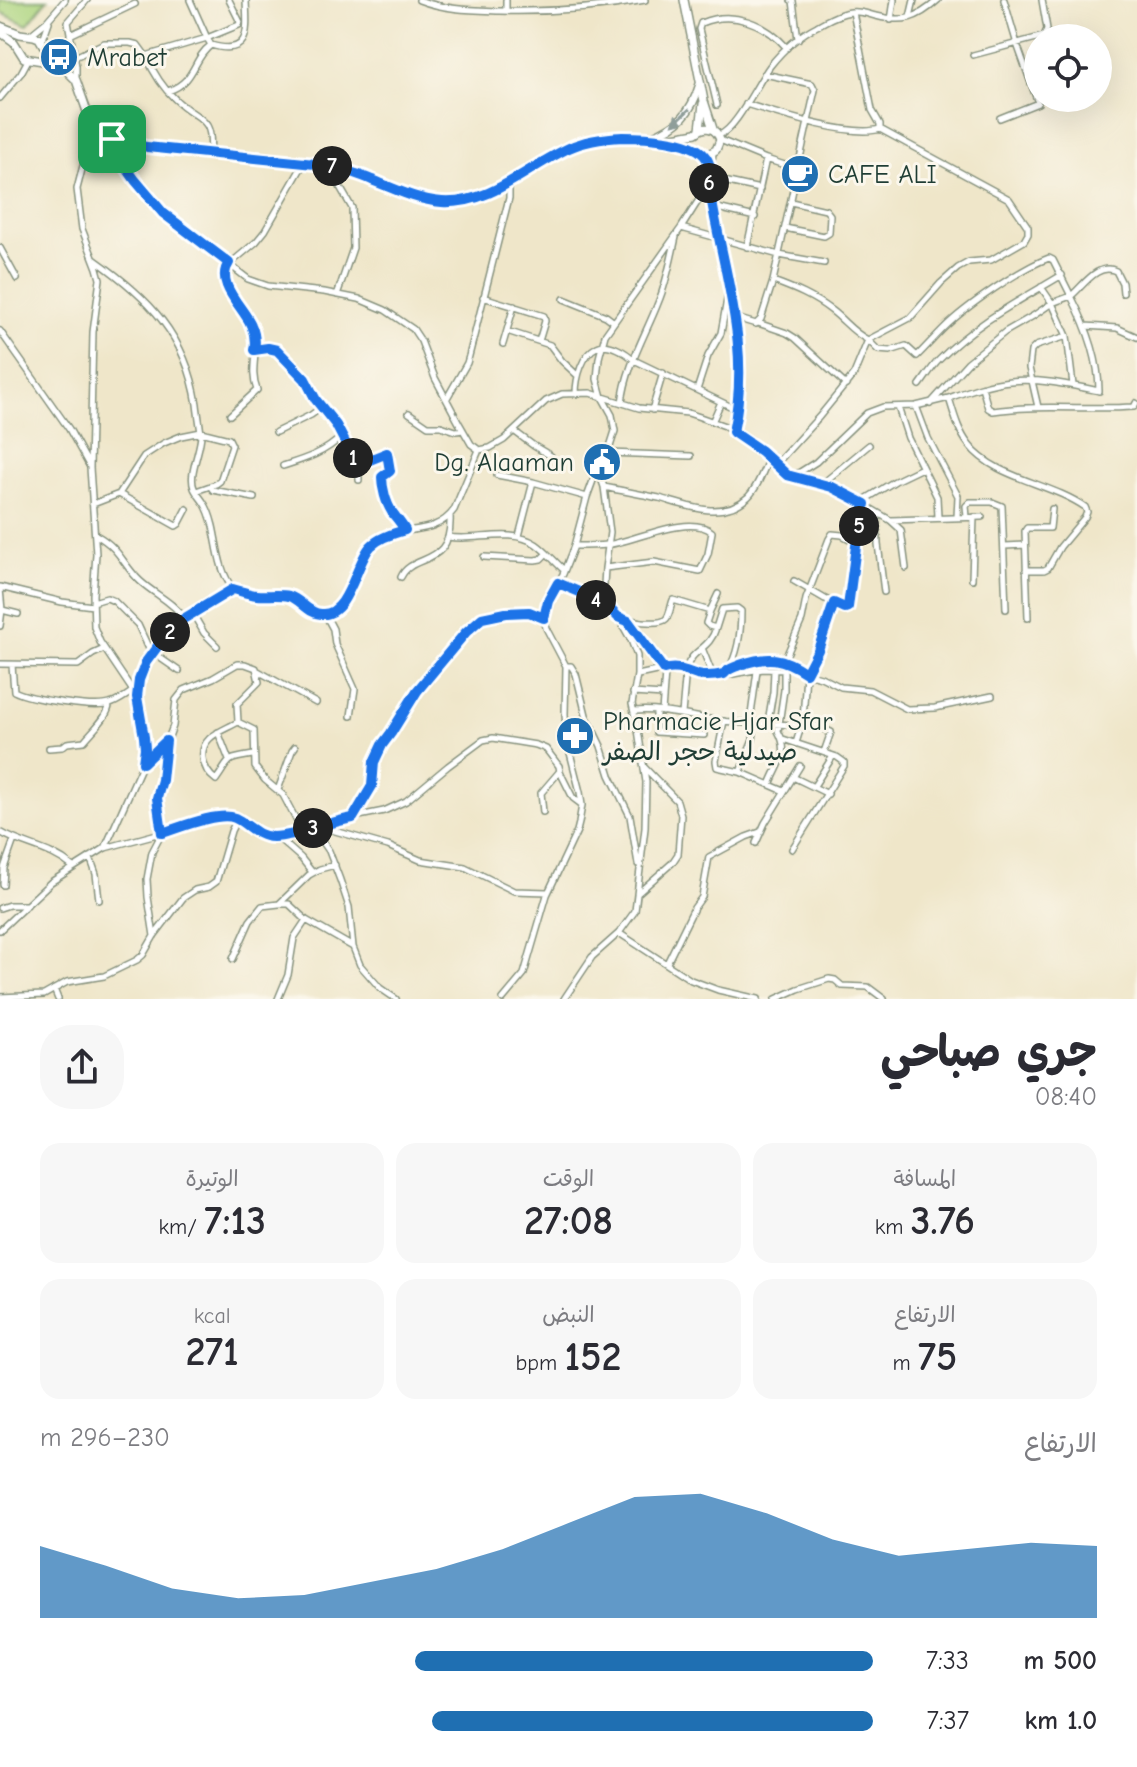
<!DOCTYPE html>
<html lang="ar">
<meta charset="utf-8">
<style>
body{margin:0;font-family:"Comic Neue","Playpen Sans Arabic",sans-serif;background:#f7f7f7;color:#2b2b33;direction:rtl;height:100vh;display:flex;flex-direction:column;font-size:30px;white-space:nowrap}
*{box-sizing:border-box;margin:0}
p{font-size:26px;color:#7c7c81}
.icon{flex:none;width:44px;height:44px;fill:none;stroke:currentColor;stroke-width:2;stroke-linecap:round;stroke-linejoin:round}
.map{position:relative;height:999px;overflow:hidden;direction:ltr}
.drawer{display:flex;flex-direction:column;background:#fff;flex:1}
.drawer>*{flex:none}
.buttons{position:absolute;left:1024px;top:24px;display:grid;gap:16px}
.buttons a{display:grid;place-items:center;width:88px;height:88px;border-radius:50%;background:#fff;box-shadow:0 8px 32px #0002;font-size:40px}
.pin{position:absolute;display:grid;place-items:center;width:68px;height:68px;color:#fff;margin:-34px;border-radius:16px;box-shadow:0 4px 12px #0006}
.km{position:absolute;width:40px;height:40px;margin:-20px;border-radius:50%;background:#222;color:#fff;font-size:22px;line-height:40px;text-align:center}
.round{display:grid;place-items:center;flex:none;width:84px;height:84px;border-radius:32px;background:#f7f7f7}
.head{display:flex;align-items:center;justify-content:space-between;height:136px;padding:0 40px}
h1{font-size:44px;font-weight:700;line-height:60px}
.stats{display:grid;grid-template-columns:repeat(3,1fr);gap:12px;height:136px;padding:8px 40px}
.stats div{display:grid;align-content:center;border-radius:20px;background:#f7f7f7;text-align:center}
.stats b{font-size:40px;font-weight:700}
.stats small{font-size:22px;font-weight:400}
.stats p{font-size:22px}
.chart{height:224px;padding:16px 40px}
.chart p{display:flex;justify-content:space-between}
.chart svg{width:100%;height:144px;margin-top:8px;fill:#1f6fb2;opacity:.7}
ul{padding:0 40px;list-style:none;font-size:26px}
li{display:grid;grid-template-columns:128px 96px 1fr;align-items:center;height:60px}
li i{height:20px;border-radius:10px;background:#1f6fb2}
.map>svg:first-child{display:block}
</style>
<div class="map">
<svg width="1137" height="999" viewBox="0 0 1137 999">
<rect width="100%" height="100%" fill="#fbf7ec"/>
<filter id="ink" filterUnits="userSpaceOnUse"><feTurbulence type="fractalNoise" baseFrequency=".0125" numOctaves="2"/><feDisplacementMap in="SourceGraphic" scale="16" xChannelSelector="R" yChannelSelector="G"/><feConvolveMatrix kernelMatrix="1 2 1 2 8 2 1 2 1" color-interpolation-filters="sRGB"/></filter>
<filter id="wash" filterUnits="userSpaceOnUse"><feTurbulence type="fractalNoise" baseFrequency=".006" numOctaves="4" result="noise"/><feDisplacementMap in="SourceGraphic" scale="32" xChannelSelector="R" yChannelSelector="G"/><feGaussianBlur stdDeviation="1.8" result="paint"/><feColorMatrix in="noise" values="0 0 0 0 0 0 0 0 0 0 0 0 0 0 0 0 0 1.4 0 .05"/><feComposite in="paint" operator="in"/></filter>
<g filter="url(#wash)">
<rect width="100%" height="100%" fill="#efe6c9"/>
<!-- green -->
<path fill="#aed580" stroke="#66895a" stroke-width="2" d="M0 0H47L27 25 0 12Z"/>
</g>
<g filter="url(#ink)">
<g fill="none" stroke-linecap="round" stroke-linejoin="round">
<!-- street casing -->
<g stroke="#87927e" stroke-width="8">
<path id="street" d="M229 0 240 22 239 25 207 38 211 45C252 57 247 29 246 0
M419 0C445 10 472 10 500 11 548 12 597 9 645 0
M791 0 793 1 798 39
M506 11V0
M910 17 914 0
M891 20 894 0
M30 35 46 22 65 0
M70 35 135 4
M42 42 49 22
M973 55 1044 36 1047 29 1042 0
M146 56C153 72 162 87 175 99 197 121 214 114 210 153
M75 57 104 43H130L138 45 146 56 207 38 190 0
M76 79V66L68 22 87 0
M168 91C196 82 192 59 211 45
M0 98 21 73 28 60
M746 104C775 113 852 138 880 129V124L872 110 853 12
M717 105 699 29 701 23C733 10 765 23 787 48
M1000 118 1038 103 1017 44 1004 0
M90 121 87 150 77 189 82 229 97 268 100 279 93 332 90 468 96 554 93 595 94 627 100 642 137 697 145 748 143 763 105 848
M719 135C736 130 757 83 770 66 782 51 799 35 817 26 827 20 840 13 851 12 860 11 868 14 876 16 904 23 917 19 938 0
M112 139 114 150 135 180 163 213 248 279 268 286 324 292 359 299 385 310 413 329 421 341 435 378 459 423 471 444 479 450 490 448 504 440 546 401 562 394 590 393 639 408 688 413 700 417 725 426 761 451 787 475 841 491 890 520 901 530 906 568
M720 140 766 159 797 169
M710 178 760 189
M709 185 737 324 740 381 738 410 733 432
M713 207 755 217
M681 228 779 255 824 263
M785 228 824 236 829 233 830 215 826 210 791 202
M747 247 766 159
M0 248 17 279
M94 259C149 298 186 335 197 404 198 414 200 424 201 434 201 450 188 474 194 488 196 493 201 498 204 503 209 510 211 518 213 526 218 548 219 571 233 589
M773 281C795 289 814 297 832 311 845 321 853 333 868 340L910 318 941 283 958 268 969 262 991 260 1024 241 1028 234V227L1009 199 880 129
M1041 287 1052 303 1067 336 1073 385
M337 295 353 248 352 208 340 187 346 171
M483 297 544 316 545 321 539 341
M564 299 606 316 614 322
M736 318 756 324 761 319 773 281 815 90 812 84 764 74
M758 323 787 333 795 338 846 385
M1085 326 1117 328 1137 337
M0 331 69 429 90 467
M507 331 550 345 562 361 577 375
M503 344 514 306
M254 350C260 350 268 347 273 349 290 353 352 449 358 467 359 471 359 476 359 480
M920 385C926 377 932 367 939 360 974 324 1019 301 1062 275
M982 387 988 408 993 411C1040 404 1087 410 1134 407L1136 403
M697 390 708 356 721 333 728 294
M576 394C576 378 582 354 597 347 608 341 627 353 634 360L738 410
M447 398 467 363 469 356 509 198V189L506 184
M622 403C626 367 645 336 658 303 667 282 671 259 676 237
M930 404 968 362 1005 332 1033 316 1052 303 1071 296C1086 325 1099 358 1099 391 1070 385 1039 378 1010 381 989 383 968 391 949 398
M916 406 949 398C954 414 958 431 969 445 994 478 1051 483 1085 507L1087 512 1085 517 1060 547 1048 568 1044 570H1026
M898 407 908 438 937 497 938 517
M1038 407 1029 368 1031 351 1036 346 1067 336
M652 410 663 373
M409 413 428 426H441L456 431 463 430
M230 415 257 390C249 370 259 351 254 332 247 308 225 295 225 268L256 242 265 231 304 163
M713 420 721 402
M514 431 534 446 551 456
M276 432 311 415 322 407
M608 453 691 456
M776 464 819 417 854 374 868 340 878 350 890 351 906 346 917 356C926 347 935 337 944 328 965 307 1021 268 1049 258L1053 260 1071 296C1084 285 1098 262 1116 271L1122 283 1123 293
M357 465 387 453 390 471 382 477 381 482 388 503 405 530
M283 466C305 459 325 453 342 436
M497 475 533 482 587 497
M792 477 816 462 867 413 883 407 916 406 928 438 958 496 957 517
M822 484 869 445
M210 486 213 490 254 498
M604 487C622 491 641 494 659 498 688 506 722 521 748 497 758 487 763 471 769 458
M119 494 176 526 179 524 187 509
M861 502 895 481 922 468
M93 504 119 494 144 456 164 443 181 436 201 432 229 439 232 445 220 481 216 484 196 491
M877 513 878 544 884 592
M967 517 966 506 970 502H992L1002 506 1006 609
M891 520 982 517
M96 535C121 549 122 564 140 581 154 594 173 602 184 618
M519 536 533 482
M448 537C476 542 510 527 536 544 546 551 555 562 564 570
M574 546C584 546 596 546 606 545 633 542 689 513 712 532L708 554 700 571 654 562 605 568
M1005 546 1025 545
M484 557 535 560 541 559 546 554
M401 577C412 552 453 569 450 515
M972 579 974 517
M794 581 825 599 848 608 858 531 865 504
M558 583 603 602 605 568 610 532 604 487 598 470
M0 587 62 602 93 606
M0 589 2 610 0 626
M93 602 107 598 114 601 138 625 150 651 179 671
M2 610 18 614
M710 611 706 623 709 626 716 628 722 609 737 608 741 611C741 630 738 654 728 670
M193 614 204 633 217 646
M325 614 333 629 335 644 355 689 351 716
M619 618C627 620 659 626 666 619 670 615 671 604 673 600L710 611 718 594
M1028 618 1025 531 1027 528H1050L1052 509
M629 622 665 673 662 712
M702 648 713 676
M0 664 78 665 93 654 104 649
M12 665 14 691C30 699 93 709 110 704 118 702 125 696 132 692
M566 666H571L576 674 586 715 601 746 610 775 630 816 638 864
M728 669 758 659 784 661 802 620 806 599 829 539 832 534 842 535 857 543
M258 671 316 703
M638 675 670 668 686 669C693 647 709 651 716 628
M633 693 663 695
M137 696 142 671 160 643 180 621 228 591C236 589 239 591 246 593 260 597 276 593 290 597 304 600 311 618 328 613 350 608 357 560 371 546 397 521 432 540 454 510L479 450
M634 711C667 708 700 720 733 722 756 724 778 723 801 726
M656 711V732L704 735
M682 714 686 669C709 684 739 671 764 669 771 669 778 670 784 670V661L796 665 806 673 821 677 841 687 870 690 907 709 935 708 992 696
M803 720 831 732 824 752
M724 721 716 761 717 767 740 772 784 791
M238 722 254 730 255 767 265 780 283 795 302 831
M238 722C223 731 200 736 203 758 204 768 209 775 216 780 232 758 223 760 253 755
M750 722 757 671
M768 722 773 692 774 670
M218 732 229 760
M783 739 837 757 844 762V766L792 849
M796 743 803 720 806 673 818 650 834 603
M49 748 62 747 67 743 84 741C92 731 109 716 109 705
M144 762 165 742
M740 772 753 740 755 722
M793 777 828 794
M770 785C778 763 791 754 778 731L784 690V670
M814 786 833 756
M278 790 292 751 295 747
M543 812 541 793 559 772
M353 817 372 786 374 762 382 745 391 733 417 691 466 632 482 618 506 613 529 612 544 618
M321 827 388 846 420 860 465 867 514 891 548 892
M313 828 329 851 340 880 349 907 353 947 360 965 380 988 396 999
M0 832C26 847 49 847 73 867
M277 837 301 858 312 872
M756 843 765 823 800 766
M90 857 96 874 99 900
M3 885 4 868 14 840
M638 893 672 863 678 854 681 815 677 801 644 767
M280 904H289L306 920 353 947
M0 908 9 905H27
M0 930 51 882 105 848 220 817H233L257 833 272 837 320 826 339 820 384 811 406 801 448 766 483 740 493 738 536 745 546 749 559 766 560 772 573 798 581 804
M619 933 691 980 718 990 758 999
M154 936 148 897 147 879 152 852 162 833 157 798 162 780 164 750 173 726 176 700 184 690 213 678 237 664H245L256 668 259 682 237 704 238 722
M233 959 250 921 262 906 279 904 309 875 320 869 335 865
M667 963 694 908 702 897 709 857 746 837 760 832
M54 989 58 999
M0 997 44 995 67 982 104 976 137 960 143 955 154 936 183 898 195 890 209 887 216 882 231 831 237 819
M278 999 288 975 294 938 306 920
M503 999 524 974 547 895 577 831 579 823 582 805 580 792 567 741 565 715 566 666 546 628 544 618 548 601 563 574 574 546 587 497 594 478 608 453 615 431 612 415 602 397 597 379 599 358 605 335 681 228 709 184 713 153
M564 999 592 957 619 933 635 911 645 828 646 782 638 730 632 704 637 675V656L631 640 618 617 603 602
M776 999 798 989 829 979 835 980 842 986 868 987 884 999"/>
</g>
<!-- secondary casing -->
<g stroke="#87927e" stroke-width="10">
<path id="secondary" d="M684 0 704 101 713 129
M0 26 20 34 34 36 39 38 47 52 76 80 90 120 100 132 112 139 147 147 325 165C341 169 357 173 372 180 400 191 424 204 455 202 504 199 544 150 594 140 616 136 646 134 668 140 676 143 684 145 692 147 698 150 701 153 708 154L716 150 720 140C716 127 705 125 696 133L662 139
M0 32 14 42 24 58 56 63
M700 129 703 104
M651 137C679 125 691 114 700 84"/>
</g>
<!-- street -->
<use href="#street" stroke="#fff" stroke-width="5"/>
<!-- secondary -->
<use href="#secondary" stroke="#fff" stroke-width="7"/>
</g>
<!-- one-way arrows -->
<defs><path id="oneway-solid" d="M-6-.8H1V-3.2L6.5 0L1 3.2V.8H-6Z" transform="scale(2)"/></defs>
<use fill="#8f9e9a" href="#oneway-solid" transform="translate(681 117) rotate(137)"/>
</g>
<g fill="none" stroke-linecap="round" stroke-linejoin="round" filter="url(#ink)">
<!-- route casing -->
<g stroke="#fff" stroke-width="16">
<path id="route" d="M623 137C644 137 690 139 704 155 713 165 709 173 709 184 708 190 711 197 712 202 726 281 751 350 733 432L761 451 787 475 832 487 865 504 858 531 848 607 845 608 834 603 818 650 806 673C783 657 768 655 740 665 733 668 729 668 724 674 715 676 706 677 697 675 685 671 677 666 664 670L628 621 618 617 603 602 558 583 548 601 544 618 529 612 506 613 482 618 466 632 417 691 391 733 382 745 374 762 372 786 353 818C327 822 299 836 273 837 257 837 248 824 235 818 219 811 178 828 162 833L157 798 162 780 166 741 143 763 145 748 144 737 137 697 139 680 146 662 160 643 180 621 233 589C241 591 248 594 257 595 267 596 278 594 289 596 301 599 307 613 321 614 349 617 356 561 371 546 380 537 393 534 405 530 401 523 397 519 392 512 386 503 382 488 382 477L390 471 387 453 357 465 336 425 316 400 305 379 277 350 268 348 254 350C256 341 255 334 251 325 244 308 214 283 229 263L163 213 135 180 114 150 112 139 147 147 325 165C341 169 357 173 372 180 395 189 416 200 442 202 490 205 527 167 569 148 586 140 604 138 623 137Z"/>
</g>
<!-- route -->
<use href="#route" stroke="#1a73e8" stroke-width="10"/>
</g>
<!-- icons -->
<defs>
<g id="bus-disc" transform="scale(2)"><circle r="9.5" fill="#1f6fb2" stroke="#fbf7ec"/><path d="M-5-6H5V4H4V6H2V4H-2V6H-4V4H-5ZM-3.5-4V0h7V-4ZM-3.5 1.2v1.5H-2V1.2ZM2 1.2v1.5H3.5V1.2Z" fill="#fff"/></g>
<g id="cafe-disc" transform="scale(2)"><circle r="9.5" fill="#1f6fb2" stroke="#fbf7ec"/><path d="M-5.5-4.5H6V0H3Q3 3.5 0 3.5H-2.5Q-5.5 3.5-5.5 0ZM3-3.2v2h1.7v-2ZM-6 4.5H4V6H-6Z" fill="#fff"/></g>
<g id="civic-disc" transform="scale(2)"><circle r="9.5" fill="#1f6fb2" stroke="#fbf7ec"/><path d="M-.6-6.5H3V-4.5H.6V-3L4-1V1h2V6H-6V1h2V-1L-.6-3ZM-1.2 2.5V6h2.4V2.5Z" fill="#fff"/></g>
<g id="pharmacy-disc" transform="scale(2)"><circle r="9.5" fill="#1f6fb2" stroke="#fbf7ec"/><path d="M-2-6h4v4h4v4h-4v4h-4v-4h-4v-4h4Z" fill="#fff"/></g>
</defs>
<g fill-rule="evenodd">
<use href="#bus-disc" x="59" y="57"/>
<use href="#cafe-disc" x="800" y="174"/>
<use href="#civic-disc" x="602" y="462"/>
<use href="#pharmacy-disc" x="575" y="736"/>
</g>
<g text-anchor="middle" stroke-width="6" stroke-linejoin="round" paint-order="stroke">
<!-- poi labels -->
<g font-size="26" fill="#1f3d34" stroke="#fbf7ec" text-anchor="start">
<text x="87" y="66">Mrabet</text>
<text x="828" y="183">CAFE ALI</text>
<text x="574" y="471" text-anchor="end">Dg. Alaaman</text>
<text x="603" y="730">Pharmacie Hjar Sfar<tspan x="603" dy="30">صيدلية حجر الصفر</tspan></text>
</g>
</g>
</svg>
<div class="buttons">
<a><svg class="icon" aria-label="locate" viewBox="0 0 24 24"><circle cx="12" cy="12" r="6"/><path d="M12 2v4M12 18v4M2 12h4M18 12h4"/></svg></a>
</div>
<div class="pin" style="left:112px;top:139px;background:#1e9e55"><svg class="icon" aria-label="arrive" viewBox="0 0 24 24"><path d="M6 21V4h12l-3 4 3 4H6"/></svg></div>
<b class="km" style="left:353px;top:458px">1</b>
<b class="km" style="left:170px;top:632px">2</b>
<b class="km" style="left:313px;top:828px">3</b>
<b class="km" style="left:596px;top:600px">4</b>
<b class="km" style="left:859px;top:526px">5</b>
<b class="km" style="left:709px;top:183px">6</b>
<b class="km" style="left:332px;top:166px">7</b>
</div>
<section class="drawer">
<div class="head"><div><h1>جري صباحي</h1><p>08:40</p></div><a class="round"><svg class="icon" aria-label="share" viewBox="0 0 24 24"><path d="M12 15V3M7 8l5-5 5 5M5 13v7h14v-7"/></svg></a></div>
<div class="stats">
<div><p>المسافة</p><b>3.76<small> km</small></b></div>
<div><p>الوقت</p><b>27:08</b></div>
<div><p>الوتيرة</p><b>7:13<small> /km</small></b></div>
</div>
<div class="stats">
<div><p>الارتفاع</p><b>75<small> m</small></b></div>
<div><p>النبض</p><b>152<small> bpm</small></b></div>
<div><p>kcal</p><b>271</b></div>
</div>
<div class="chart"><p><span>الارتفاع</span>230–296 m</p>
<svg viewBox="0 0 160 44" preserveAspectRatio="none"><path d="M0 44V22L10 28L20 35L30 38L40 37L50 33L60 29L70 23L80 15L90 7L100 6L110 12L120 20L130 25L140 23L150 21L160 22V44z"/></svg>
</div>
<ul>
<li><b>500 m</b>7:33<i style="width:55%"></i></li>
<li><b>1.0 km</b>7:37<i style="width:53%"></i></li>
</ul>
</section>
